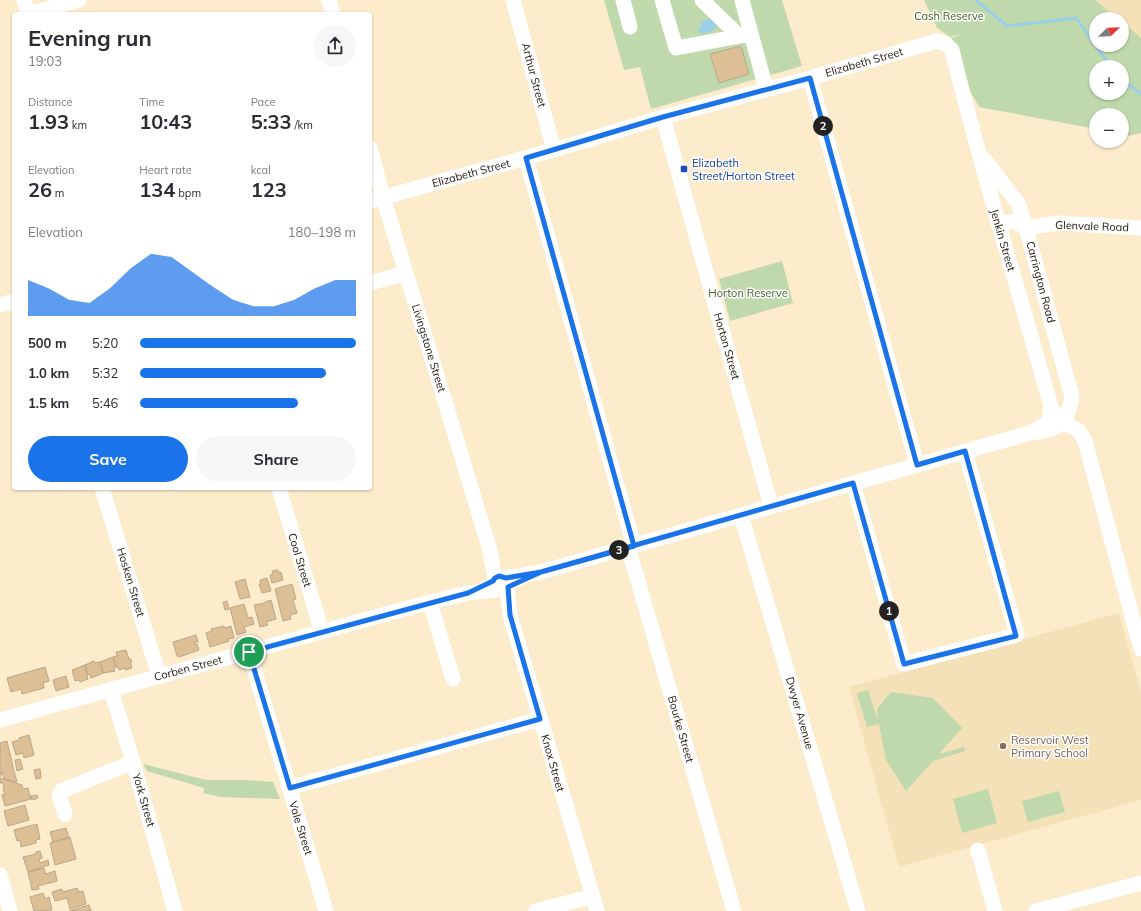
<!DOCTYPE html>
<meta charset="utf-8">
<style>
body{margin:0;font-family:Mulish,sans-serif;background:#f7f7f7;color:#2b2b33;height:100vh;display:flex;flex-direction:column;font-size:15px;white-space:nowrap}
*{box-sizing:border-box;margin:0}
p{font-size:13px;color:#7c7c81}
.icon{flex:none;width:22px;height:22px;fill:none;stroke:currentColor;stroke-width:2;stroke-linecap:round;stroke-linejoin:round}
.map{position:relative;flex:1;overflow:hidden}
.panel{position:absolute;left:12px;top:12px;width:360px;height:478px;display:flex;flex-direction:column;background:#fff;border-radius:4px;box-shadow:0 1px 3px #0004}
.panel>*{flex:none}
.needle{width:26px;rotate:67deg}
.buttons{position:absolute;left:1089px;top:12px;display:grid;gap:8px}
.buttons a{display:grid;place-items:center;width:40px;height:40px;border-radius:50%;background:#fff;box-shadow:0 1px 3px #0004;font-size:20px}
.pin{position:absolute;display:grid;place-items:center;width:34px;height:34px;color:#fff;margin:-17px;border:2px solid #fff;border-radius:50%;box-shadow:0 1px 4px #0007}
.km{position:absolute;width:20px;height:20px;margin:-10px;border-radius:50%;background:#222;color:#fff;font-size:11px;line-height:20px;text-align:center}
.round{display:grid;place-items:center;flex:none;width:42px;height:42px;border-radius:21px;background:#f7f7f7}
.summary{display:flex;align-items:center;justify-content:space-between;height:68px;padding:0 16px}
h1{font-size:22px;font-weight:700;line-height:30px}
.stats{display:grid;grid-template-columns:repeat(3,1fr);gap:6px;height:68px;padding:4px 16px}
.stats div{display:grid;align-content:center}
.stats b{font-size:20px;font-weight:700}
.stats small{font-size:11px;font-weight:400}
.stats p{font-size:11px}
.chart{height:112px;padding:8px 16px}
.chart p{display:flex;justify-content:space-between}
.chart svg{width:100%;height:72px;margin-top:4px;fill:#1a73e8;opacity:.7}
.action{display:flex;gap:8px;margin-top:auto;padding:8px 16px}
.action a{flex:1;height:46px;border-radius:24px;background:#1a73e8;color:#fff;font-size:16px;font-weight:700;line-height:46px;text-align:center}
.action a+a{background:#f7f7f7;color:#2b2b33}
ul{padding:0 16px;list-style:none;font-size:13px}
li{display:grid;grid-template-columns:64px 48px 1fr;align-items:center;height:30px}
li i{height:10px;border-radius:5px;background:#1a73e8}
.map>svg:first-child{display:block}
</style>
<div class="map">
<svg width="1141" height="911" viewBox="0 0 1141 911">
<rect width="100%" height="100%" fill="#fceccb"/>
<!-- built -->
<path fill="#f4e1b8" d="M1095 0H1141V38L1122 22V19H1118Z
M1119 613 1141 692V800L899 867 849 687Z"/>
<!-- green -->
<path fill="#bfd8ac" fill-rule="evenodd" d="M604 0H782L802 66 651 109 640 67 624 70Z
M924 0H1095L1118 19H1096V45H1122V22L1141 38V133L1128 136 1122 134V115H1096V129L979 107 942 42 962 34 950 37 937 28ZM1096 67H1122V93H1096Z
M782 261 793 303 730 321 719 279Z
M868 690 878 721 877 709 891 692 933 698 962 728 939 754 964 747 965 751 933 761 906 791 886 760 879 724 867 727 857 693Z
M143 764 206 780H246L273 782 280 799 221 797 203 793 204 788 147 771Z
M988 789 997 823 962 833 953 799Z
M1059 791 1065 812 1028 822 1022 801Z"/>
<!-- water -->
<path fill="#99cfe8" d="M710 19 718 24C715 31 707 34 699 33L698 29 702 25 701 22Z"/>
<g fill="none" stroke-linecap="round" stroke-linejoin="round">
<!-- stream -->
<path stroke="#99cfe8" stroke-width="3" d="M976 0 1007 26 1076 18 1111 67
M1122 79 1141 94"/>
</g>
<!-- building -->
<path fill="#dcbf94" stroke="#baa688" d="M741 46 749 74 719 83 710 54Z
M278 570 279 573 281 572 283 580 272 583 270 575 273 574 272 571Z
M267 578 271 591 262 593 259 584H261L260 580Z
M245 579 250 597 240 599 235 582Z
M292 584 296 599 293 600 297 613 290 615 291 619 283 621 275 589Z
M271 600 276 619 266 622 268 625 260 627 254 605 265 603V602Z
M227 601 229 609 225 610 223 602Z
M244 604 248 618 252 617 254 624 244 627 246 632 237 635 230 608Z
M224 626 225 628 231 626 234 638 228 639 229 641 210 647 206 633 212 631 211 629Z
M196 635 198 642H194L195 644H197L199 650 179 657 177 656 173 642Z
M126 650 129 659H131L132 662H130L132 668 125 670V668L119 670 118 667H116L113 657 117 656 116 652Z
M113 657 116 667 114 668 115 671 103 673 100 662Z
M94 661 95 663 100 662 103 673 91 678 90 674 88 675 85 665Z
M85 665 88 679 80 682 79 680 75 681 72 670Z
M45 667 49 681 43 683 44 688 22 694 21 689 11 692 7 678Z
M66 676 69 687 56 691 53 680Z
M29 735 34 755 24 758 23 753 16 755 12 742 19 740V738Z
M7 741 13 767 17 782 4 779 2 772 0 777V743Z
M20 759 23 769 17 771 15 760Z
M40 769 41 778 36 779 34 770Z
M0 778 22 785 23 789 28 788 31 799 5 806 2 795 5 794 3 788H4L3 783H0Z
M37 795 38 798 32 800 31 796Z
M25 805 29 820 8 826 4 811Z
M37 824 40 839 36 840V843L21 847 20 840 17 841 14 830Z
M66 828 69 838 53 842 50 832Z
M70 837 76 859 55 865 50 843Z
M40 851 42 858 39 859 40 863 48 860 49 865 28 872 23 857 36 854V852Z
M44 868 46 874 55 871 57 881 38 886 39 889 32 890 28 872Z
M77 888 79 892 83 891 86 904 70 909 67 898 55 901 52 892 62 889 63 892Z
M43 893 45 899 49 897 52 910 34 911 30 897Z
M89 905 91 911H69Z"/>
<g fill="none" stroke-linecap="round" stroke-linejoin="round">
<!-- minor -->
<path stroke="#fff" stroke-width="15" d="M24 0 28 14
M329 0 333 14
M513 0 554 150
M623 0 630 27
M662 0 676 48 751 34
M702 0 739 36
M742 0 766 89
M29 14 79 0
M810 78 917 465
M663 117 771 506
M370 148 383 197 489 547 495 578
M526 158 634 546
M370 201 554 150 663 117 810 78 937 41C944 42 947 44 952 50 981 169 1017 285 1050 403 1053 423 1046 424 1030 433
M998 224 1014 221 1026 228 1058 223 1141 228
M370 283 406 273
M0 305 14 301
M1057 414 1068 425 1078 430 1085 441 1141 649
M853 483 904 664 1017 635 965 451
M102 488 159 676
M279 488 322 632
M741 515 858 911
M628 547 734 911
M506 578 541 572 1030 433C1058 431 1067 424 1072 397L1026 228 1018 203 984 159
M507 589 510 615 597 911
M430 602 453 679
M249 652 326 911
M111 690 133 762 175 911
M0 720 430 602 468 593 495 590
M289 788 540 719
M65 814 59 795 61 791 133 762
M978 850 995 911
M0 875 10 911
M536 911 593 896
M1036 911 1141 883"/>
</g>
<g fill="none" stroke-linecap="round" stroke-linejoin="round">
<!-- route casing -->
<g stroke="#fff" stroke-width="8">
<path id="route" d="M249 652 468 593 493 581 495 578 499 576 506 578 541 572 853 483 904 664 1016 636 965 451 917 465 810 78 663 117 526 158 634 546 541 572 508 587 510 615 540 719 290 788 249 652"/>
</g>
<!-- route -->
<use href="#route" stroke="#1a73e8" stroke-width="5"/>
</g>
<!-- markers -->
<rect fill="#1a4fb4" stroke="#fff" stroke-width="1.5" x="680" y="165" width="8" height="8" rx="2"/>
<circle fill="#8d6e63" stroke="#fff" stroke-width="1.5" cx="1003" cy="746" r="4"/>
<g text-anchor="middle" stroke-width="3" stroke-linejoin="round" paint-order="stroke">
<!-- park labels -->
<g font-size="11" fill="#426124" stroke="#fff">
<text x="949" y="20">Cash Reserve</text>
<text x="748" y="297">Horton Reserve</text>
</g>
<!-- street labels -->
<g font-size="11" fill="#1b1509" stroke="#fff">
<text transform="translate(864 62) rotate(-16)" y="4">Elizabeth Street</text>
<text transform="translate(534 75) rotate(75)" y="4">Arthur Street</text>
<text transform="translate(471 173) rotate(-15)" y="4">Elizabeth Street</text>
<text transform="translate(1092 226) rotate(2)" y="4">Glenvale Road</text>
<text transform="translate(1003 240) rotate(74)" y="4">Jenkin Street</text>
<text transform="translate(1041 282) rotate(75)" y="4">Carrington Road</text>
<text transform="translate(727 346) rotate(74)" y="4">Horton Street</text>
<text transform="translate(429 348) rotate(73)" y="4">Livingstone Street</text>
<text transform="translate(300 560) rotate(73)" y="4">Cool Street</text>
<text transform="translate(131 582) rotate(73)" y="4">Hosken Street</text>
<text transform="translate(188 668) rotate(-15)" y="4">Corben Street</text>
<text transform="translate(800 713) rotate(74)" y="4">Dwyer Avenue</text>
<text transform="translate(681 729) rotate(74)" y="4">Bourke Street</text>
<text transform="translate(553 763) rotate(74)" y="4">Knox Street</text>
<text transform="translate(144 800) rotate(74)" y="4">York Street</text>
<text transform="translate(301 828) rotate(73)" y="4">Vale Street</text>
</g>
<!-- transit labels -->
<g font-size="11" fill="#164399" stroke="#fff" text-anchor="start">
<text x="692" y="167">Elizabeth<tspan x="692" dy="13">Street/Horton Street</tspan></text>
</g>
<!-- education labels -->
<g font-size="11" fill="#785e54" stroke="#fff" text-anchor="start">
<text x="1011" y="744">Reservoir West<tspan x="1011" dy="13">Primary School</tspan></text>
</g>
</g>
</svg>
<div class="buttons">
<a><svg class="needle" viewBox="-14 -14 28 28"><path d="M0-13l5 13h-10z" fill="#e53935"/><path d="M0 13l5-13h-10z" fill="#7c7c81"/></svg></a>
<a>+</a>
<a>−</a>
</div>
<div class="pin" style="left:249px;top:652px;background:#1e9e55"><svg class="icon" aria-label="arrive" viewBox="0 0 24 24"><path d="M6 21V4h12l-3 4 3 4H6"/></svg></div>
<b class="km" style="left:889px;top:611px">1</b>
<b class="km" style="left:823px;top:126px">2</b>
<b class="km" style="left:619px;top:550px">3</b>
<section class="panel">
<div class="summary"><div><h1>Evening run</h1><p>19:03</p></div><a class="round"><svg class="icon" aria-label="share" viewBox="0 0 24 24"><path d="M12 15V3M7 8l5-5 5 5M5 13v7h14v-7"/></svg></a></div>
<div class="stats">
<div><p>Distance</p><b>1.93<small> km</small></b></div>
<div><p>Time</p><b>10:43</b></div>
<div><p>Pace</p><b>5:33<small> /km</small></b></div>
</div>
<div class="stats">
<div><p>Elevation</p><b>26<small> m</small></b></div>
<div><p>Heart rate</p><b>134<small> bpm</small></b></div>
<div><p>kcal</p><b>123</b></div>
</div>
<div class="chart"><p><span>Elevation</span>180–198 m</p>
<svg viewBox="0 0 160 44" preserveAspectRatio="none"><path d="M0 44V22L10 27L20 34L30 36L40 27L50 15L60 6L70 8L80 17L90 26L100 34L110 38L120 38L130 34L140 27L150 22L160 22V44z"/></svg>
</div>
<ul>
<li><b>500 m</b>5:20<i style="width:100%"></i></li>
<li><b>1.0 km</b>5:32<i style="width:86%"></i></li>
<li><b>1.5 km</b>5:46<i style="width:73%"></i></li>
</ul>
<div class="action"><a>Save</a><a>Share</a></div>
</section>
</div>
